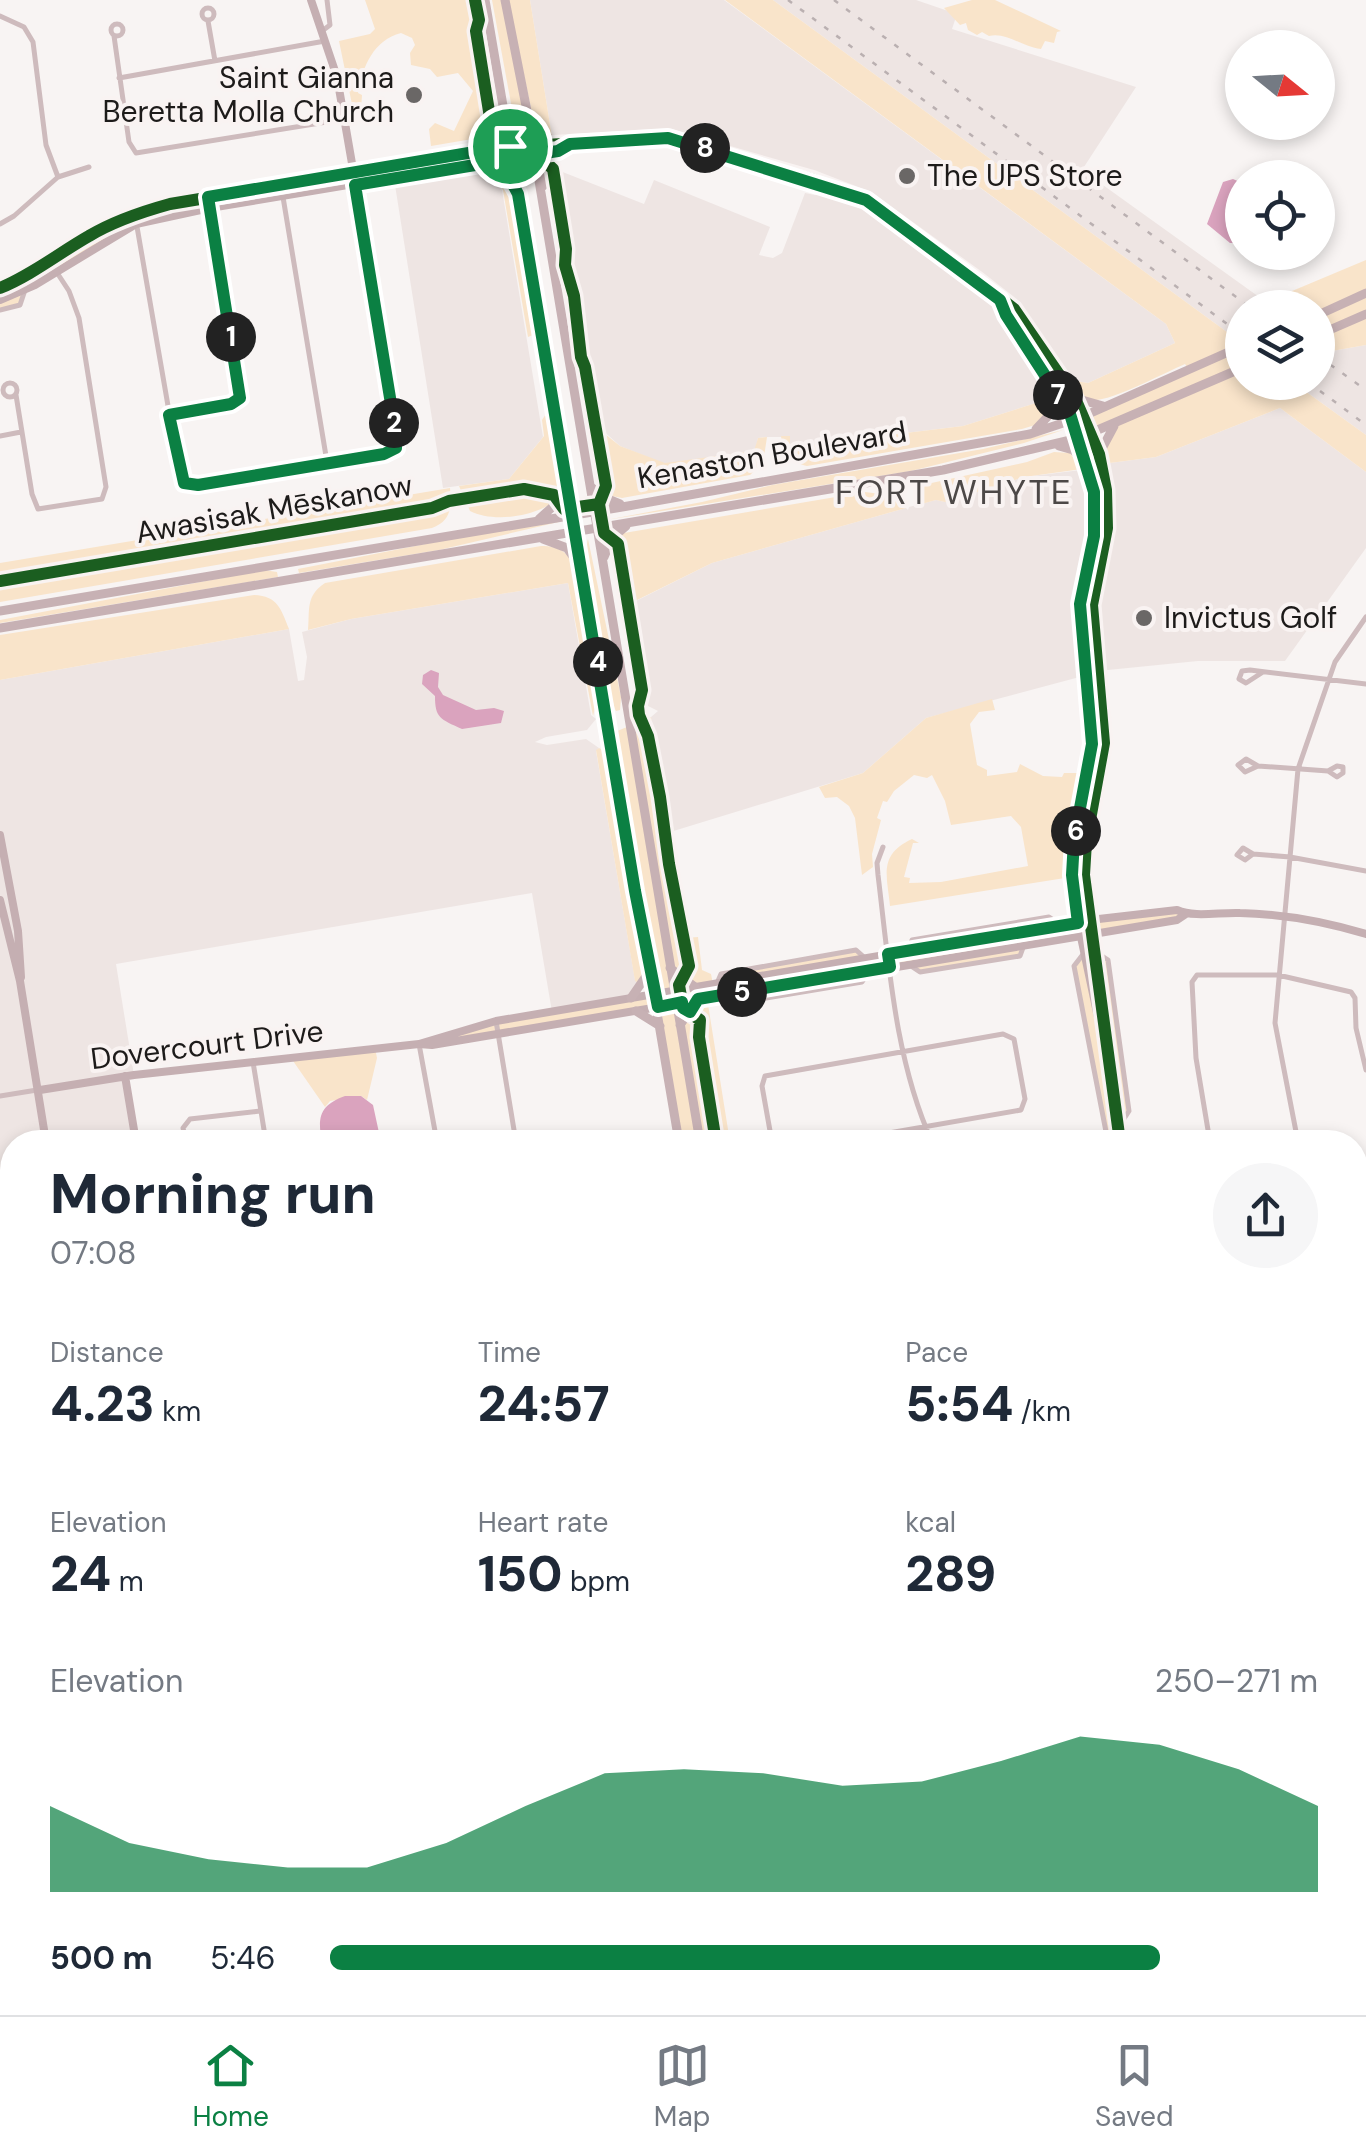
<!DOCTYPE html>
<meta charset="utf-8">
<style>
body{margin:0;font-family:"DM Sans",sans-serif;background:#f6f6f7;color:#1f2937;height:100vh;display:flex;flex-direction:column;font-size:38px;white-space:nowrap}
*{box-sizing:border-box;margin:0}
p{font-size:32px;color:#747a83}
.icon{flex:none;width:55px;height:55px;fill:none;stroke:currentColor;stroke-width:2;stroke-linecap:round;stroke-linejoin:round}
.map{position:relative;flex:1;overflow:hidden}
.side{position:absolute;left:0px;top:1130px;width:1368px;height:885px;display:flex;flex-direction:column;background:#fff;border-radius:40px 40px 0 0;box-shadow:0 5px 15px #0003}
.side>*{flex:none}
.needle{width:65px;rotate:108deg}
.fabs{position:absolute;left:1225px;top:30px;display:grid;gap:20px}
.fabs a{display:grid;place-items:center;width:110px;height:110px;border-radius:50%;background:#fff;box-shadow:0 5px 15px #0003;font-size:50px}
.pin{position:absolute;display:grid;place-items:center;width:85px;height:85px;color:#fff;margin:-42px;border:5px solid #fff;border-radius:50%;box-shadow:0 2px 10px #0007}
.km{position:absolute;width:50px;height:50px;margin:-25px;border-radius:50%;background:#222;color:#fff;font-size:28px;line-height:50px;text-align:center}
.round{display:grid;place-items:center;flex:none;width:105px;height:105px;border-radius:52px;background:#f6f6f7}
.headline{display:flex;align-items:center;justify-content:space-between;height:170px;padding:0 50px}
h1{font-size:55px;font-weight:800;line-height:75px}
.stats{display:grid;grid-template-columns:repeat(3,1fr);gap:15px;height:170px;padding:10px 50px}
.stats div{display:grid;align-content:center}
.stats b{font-size:50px;font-weight:800}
.stats small{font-size:28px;font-weight:400}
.stats p{font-size:28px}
.chart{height:280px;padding:20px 50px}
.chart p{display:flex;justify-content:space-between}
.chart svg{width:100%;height:180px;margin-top:10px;fill:#0b8043;opacity:.7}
ul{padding:0 50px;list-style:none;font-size:32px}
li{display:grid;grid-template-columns:160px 120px 1fr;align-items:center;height:75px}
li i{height:25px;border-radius:12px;background:#0b8043}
.tab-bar{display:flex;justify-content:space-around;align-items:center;height:140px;border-top:2px solid #e0e1e3;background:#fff;font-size:28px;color:#747a83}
.tab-bar a{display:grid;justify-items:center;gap:5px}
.tab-bar .current{color:#0b8043}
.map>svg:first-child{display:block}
</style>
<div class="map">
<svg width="1366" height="2015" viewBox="0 0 1366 2015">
<rect width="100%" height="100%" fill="#f8f4f3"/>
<!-- built -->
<path fill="#eee5e3" d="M530 0H724L1166 324 1175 343 1088 383 1068 380 1006 294 870 195 827 178 670 132 552 137Z
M773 0H916L957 14 952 29 1136 87 1082 170 1273 307 1242 308V343Z
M555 169 644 204 654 180 770 227 759 255 773 258 782 253 805 193 815 195 827 193 863 207 993 302 1048 391 1036 403 963 426 789 447V437H767L758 438 755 451 665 464 620 446 599 427Z
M479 171 494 179 502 190 543 437 509 479 443 488 395 185Z
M1318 341 1332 351 1366 345V435L1294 383 1318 382Z
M1280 408 1366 472V548L1285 661H1198L1098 671 1092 605 1107 528 1102 464 1156 457Z
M1089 469 1095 514 1080 604 1087 675 926 718 863 773 667 833 651 717 658 711 648 706 630 604 712 563 906 508 908 510 909 507 936 500 945 502 1024 477Z
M568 583 591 715 596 719 587 730 546 737 535 742 547 745 586 739 599 748 596 751 635 980 641 985 631 998 552 1012 532 893 116 964 134 1075 125 1076 136 1142H12V1800L0 1795V680L289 629 298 681 304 680 307 657 302 632 351 619Z
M0 1844 12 1848V2002H403L406 2012 466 2003 506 2002 516 2005 518 2015H0Z
M734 2003H890L899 2015H824L822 2009 779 2015Z"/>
<!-- green -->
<path fill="#f9e4ca" d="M365 0H474L478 20 475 32 490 136 431 146 429 129 435 123 454 131 473 91 458 73 437 77 430 69 411 65 410 53 415 45 412 38 401 33C374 40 363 65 358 93L362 95 361 110 354 114 339 41 370 34 375 29Z
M492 0H503L527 132 525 139 519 140 517 136Z
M508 0H530L552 137 543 132 533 117Z
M725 0H773L1242 343V382L1294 383 1366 435V472L1280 408 1156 457 1102 464 1099 454 1114 425 1091 433 1084 416 1188 369 1185 364C1166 372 1110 402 1093 400 1082 399 1075 389 1068 380L1088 383 1175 343 1166 324Z
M972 0H995L1061 31 1057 32 1054 43 1045 41 1041 49C1022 47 1007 32 989 36L982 32 977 35 968 30 966 23 960 25 944 8Z
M430 160 432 172 137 224 26 289 20 305 0 310V288L132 214Z
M477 167 493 168 509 182 535 332 533 335 528 337 503 190C486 165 468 172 442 176Z
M1366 260V345L1332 351 1318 341V308L1273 307 1266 302Z
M582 366 595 426 620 446 665 463 754 451 758 438 767 437 763 463 750 475 622 498 607 495 596 482 578 374Z
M1048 391 1049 409 1035 425 1022 429 807 466C790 462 783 455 781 436H790V447L963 426 1036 403Z
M546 414H549L560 483 557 499C537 517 493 523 470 511L459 486 509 479 544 436 542 420Z
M1063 430 1024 443 911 471 606 520 702 502 772 485 983 449Z
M1054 452 1070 453 1082 469 1024 477 945 502 936 500 914 506 918 492 927 484 1027 462Z
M450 488C452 507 451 521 432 528L0 602V563Z
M865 492 889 495 906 508 712 563 627 605 640 697 631 679 611 554 616 539 624 533Z
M563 521 439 550 299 573 298 569 461 537Z
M588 539 621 697 620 710 616 711C608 691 582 552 588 539Z
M541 546C560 546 570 553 575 571L597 700 593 716 568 583 351 619 308 630C310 611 305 596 325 583Z
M264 570 277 572 278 577 0 623V620Z
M254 595C278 596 281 609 289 629L0 680V635Z
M992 699 995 710 979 712 970 724 977 765 987 770V776L1017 772 1020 764 1043 776 1062 777 1064 773H1080L1065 847V878L890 906C887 875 878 855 912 839L919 843H913L904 877 910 878 909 883 941 882 1028 866 1021 827 1011 816 951 825 945 801 932 775 927 778 914 775 894 791 887 802 883 801 877 818 881 820 872 854 873 867 862 875 855 818 849 806 837 797 825 798 819 787 863 773 926 718Z
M651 717 685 938 698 937 702 970 711 974 713 984 719 977 856 950 865 958 908 951 912 940 1049 917 1061 926 1078 923 1081 935 1092 933 1090 920 1177 910 1186 914 1177 920 1093 934 1096 952 1108 960 1129 1111 1118 1127 1120 1142H1108L1074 966 1084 953 1081 936 1025 945 1020 956 920 972 909 964 870 970 862 982 730 1004 719 996 707 998 730 1142H679L657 1007 432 1045 472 1026 655 994 651 970 641 985 635 981 596 750 599 748 613 756 610 734Z
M375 1048 377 1058 367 1100 361 1096 330 1101 325 1107 291 1058Z
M1366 1299V1499L1355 1508V1301Z"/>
<!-- water -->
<path fill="#daa3be" d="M1233 179 1242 183V243H1230L1207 224 1223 182Z
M431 670 439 673 438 687 443 695 476 710 494 708 504 711 501 723 462 729C440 719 435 718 435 696L422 684 423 675Z
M345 1096H361L373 1105 381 1142H322C317 1117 320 1105 345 1096Z"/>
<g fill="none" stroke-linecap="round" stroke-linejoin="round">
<!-- street -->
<path stroke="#cebbbd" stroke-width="5" d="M202 14a6 6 0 1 1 12 0a6 6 0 1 1-12 0Z
M0 16 24 27 33 42 46 145 58 177
M208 21 215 61
M111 30a6 6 0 1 1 12 0a6 6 0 1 1-12 0Z
M322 31 330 25 327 0
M114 36 129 142 136 153 345 119
M119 78 325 41
M533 145 668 138 814 180 866 200 1014 309 1065 382 1084 416
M534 154 558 151 569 145
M281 185 327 462
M136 221 180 475 184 483 198 485 384 454 396 448 397 436 355 185
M0 224 14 216 58 177 89 167
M1001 302 1005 315 1073 420
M0 310 20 305 25 290
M3 390a7 7 0 1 1 14 0a7 7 0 1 1-14 0Z
M16 395 32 494 38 509 102 499 106 487 79 318 69 291 50 262
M169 415 231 405 240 397 208 197
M0 436 21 432
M1263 672 1246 683 1239 679 1242 671 1250 670 1366 684
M1258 766 1245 772 1238 765 1246 759 1258 766 1328 771 1337 766 1343 767V773L1337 777 1328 771
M883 847 877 863 878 875C889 965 895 1060 932 1142
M1253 854 1245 860 1237 855 1243 848 1253 854 1290 857 1366 871
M908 951 912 940 1049 917 1059 924
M1096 952 1108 960 1129 1111 1120 1125
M1084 953 1074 966 1108 1142
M911 966 920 972 1020 956 1024 945
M718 981 721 974 856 950 865 958
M721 998 730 1004 862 982 869 971
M496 1021 516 1142
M419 1044 437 1142
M253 1062 266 1142
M0 1096 37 1090
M186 1142 183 1128 190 1119 260 1111
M772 1142 762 1086 765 1076 1003 1034 1014 1039 1025 1099 1021 1110 860 1138 853 1142
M1210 1142 1196 1058 1192 982 1197 975H1278L1351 992 1355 998 1356 1028 1366 1070
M1298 1142 1275 1023 1298 769 1335 662 1366 617
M1355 1259 1366 1257
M0 1409 12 1413
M1355 1627 1366 1633
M1355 1822 1366 1828
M1355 1910 1366 1890
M552 2002 597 2015
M1078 2002C1096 2009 1126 2015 1140 2002
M1224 2015 1228 2002
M1310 2015 1315 2002"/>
<!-- secondary -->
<path stroke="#c5afb2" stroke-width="8" d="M311 0 337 77 354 175
M0 288C32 275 59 253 89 236 114 221 141 212 170 204L533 145
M0 300 35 285 136 224 210 208 534 154
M1084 416 1103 473
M1078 434 1094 492V536L1080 604 1092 743 1074 841 1073 875 1078 923 1103 1041
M1106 487 1107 528 1092 605 1104 743 1086 842 1084 875 1120 1142
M0 835 18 931 21 977
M0 900 20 981 46 1142
M419 1044 496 1021 1090 920 1177 910C1195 918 1219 912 1240 913 1282 914 1326 922 1366 934
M125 1076 136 1142
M40 1090 134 1075 419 1044 432 1045 1177 920 1186 914
M0 1323 12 1289
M0 1347 5 1321
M0 1808 12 1812
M0 1824 12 1828
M1355 1923 1366 1930
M273 2002 275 2015
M603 2002 647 2015
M662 2002 708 2015"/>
<!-- primary -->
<path stroke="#c7b1b4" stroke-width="9" d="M485 0 679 1142
M505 0 529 121 700 1142
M531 124 543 136 557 142
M481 152 497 139 505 120
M481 163 501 170 515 187
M543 186 547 162 558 151
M1318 315 1366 293
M1318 335 1366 314
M1075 398 1103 406
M1073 420 1086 435 1106 490
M1036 429 1052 412 1054 388
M1059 446 1073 450 1087 462
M1099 454 1114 426
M591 487 603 497 620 504
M539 519 558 502 564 479
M543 539 567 548 578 563
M604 557 612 538 626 526
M0 611 628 506 1030 434 1084 416 1242 346
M0 628 943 470 1079 438 1242 368
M670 968 695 987
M631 998 651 969
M636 1011 660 1026
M680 1025 698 999
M914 2002 924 2015
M940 2002 957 2015"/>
<!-- rail -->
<path stroke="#bab0b1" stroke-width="2.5" stroke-dasharray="5 10" stroke-linecap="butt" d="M788 0 1242 335
M834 0 1251 308
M1318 356 1366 390
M1308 382 1366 425"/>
<!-- cycleway casing -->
<g stroke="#f9f3f2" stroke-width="19">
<path id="cycleway" d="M475 0 479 20 476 31 493 136 501 142 504 165 542 159 553 169 566 249 565 265 574 296 581 357 585 367 606 486 599 504 604 533 618 544 642 690 638 706 639 715 648 736 660 797 669 864 689 966 679 985 683 1008 700 1020 699 1037 716 1142
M0 288C32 275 59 253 89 236 114 221 141 212 170 204L510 147 668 138 814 180 866 200 977 280 1014 309 1075 398 1099 454 1106 490 1107 528 1092 605 1104 743 1086 842 1084 875 1120 1142
M0 581 432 508 449 501 524 489 554 495 564 509 599 504"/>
</g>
<!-- cycleway -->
<use href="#cycleway" stroke="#1b5e20" stroke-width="12"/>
</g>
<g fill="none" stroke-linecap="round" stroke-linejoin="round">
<!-- route casing -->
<g stroke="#fff" stroke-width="20">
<path id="route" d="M668 138 866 200 1000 300 1006 315 1070 414 1094 492V536L1080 604 1092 744 1074 840 1072 875 1078 923 888 954 890 967 698 999 690 1012 683 1008 682 1002 658 1007 635 891 518 194C509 175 501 167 481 164L355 185 395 428 396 448 384 454 198 485 184 483 169 415 231 404 240 398 208 197 510 146 512 158 558 151 570 144Z"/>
</g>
<!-- route -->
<use href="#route" stroke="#0b8043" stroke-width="12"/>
</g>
<!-- markers -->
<g fill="#6a6766" stroke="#f9f3f2" stroke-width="4">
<circle cx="414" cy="95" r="10"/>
<circle cx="907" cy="176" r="10"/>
<circle cx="1144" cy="618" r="10"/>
</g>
<g text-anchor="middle" stroke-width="8" stroke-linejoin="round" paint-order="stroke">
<!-- poi labels -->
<g font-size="30" fill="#1d1b1a" stroke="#f9f3f2" text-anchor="start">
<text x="394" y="88" text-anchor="end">Saint Gianna<tspan x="394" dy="34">Beretta Molla Church</tspan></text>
<text x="927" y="186">The UPS Store</text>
<text x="1164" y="628">Invictus Golf</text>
</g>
<!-- street labels -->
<g font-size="30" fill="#1d1b1a" stroke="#f9f3f2">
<text transform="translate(772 455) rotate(-10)" y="10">Kenaston Boulevard</text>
<text transform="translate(274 509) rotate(-10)" y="10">Awasisak Mēskanow</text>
<text transform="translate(207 1045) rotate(-7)" y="10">Dovercourt Drive</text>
</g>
<!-- quarter labels -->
<g font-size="35" letter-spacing="2.5" fill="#4c4847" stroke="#f9f3f2">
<text x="954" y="504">FORT WHYTE</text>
</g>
</g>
</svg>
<div class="fabs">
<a><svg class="needle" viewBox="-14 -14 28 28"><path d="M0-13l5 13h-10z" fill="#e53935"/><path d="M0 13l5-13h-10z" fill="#747a83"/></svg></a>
<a><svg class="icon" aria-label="locate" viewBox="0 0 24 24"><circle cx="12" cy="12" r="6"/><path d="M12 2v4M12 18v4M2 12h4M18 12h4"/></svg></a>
<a><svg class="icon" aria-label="layers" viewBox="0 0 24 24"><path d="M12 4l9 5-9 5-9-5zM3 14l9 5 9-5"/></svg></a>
</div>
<div class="pin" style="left:510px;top:146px;background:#1e9e55"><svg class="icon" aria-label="arrive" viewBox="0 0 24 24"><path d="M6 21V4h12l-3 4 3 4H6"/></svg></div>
<b class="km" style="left:231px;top:337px">1</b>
<b class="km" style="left:394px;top:423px">2</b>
<b class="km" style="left:598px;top:662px">4</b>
<b class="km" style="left:742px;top:992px">5</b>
<b class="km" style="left:1076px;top:831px">6</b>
<b class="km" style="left:1058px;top:395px">7</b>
<b class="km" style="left:705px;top:148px">8</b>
<section class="side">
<div class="headline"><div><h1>Morning run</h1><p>07:08</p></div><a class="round"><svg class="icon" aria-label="share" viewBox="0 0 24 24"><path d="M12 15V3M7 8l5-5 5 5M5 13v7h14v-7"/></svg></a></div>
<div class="stats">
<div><p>Distance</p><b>4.23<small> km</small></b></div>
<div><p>Time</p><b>24:57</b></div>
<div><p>Pace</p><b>5:54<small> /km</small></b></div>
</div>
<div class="stats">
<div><p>Elevation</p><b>24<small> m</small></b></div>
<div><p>Heart rate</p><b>150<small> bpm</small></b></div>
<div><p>kcal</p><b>289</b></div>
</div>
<div class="chart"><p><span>Elevation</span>250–271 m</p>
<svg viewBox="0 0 160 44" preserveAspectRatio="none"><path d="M0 44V23L10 32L20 36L30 38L40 38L50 32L60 23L70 15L80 14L90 15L100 18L110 17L120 12L130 6L140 8L150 14L160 23V44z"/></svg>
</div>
<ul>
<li><b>500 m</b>5:46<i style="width:84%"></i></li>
</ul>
</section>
</div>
<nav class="tab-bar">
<a class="current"><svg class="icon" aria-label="home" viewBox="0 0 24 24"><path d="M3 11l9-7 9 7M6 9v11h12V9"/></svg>Home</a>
<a><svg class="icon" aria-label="map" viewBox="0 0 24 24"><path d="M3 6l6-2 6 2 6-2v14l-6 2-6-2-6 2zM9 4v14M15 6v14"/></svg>Map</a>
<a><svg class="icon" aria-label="saved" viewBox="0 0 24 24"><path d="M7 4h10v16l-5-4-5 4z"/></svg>Saved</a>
</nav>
